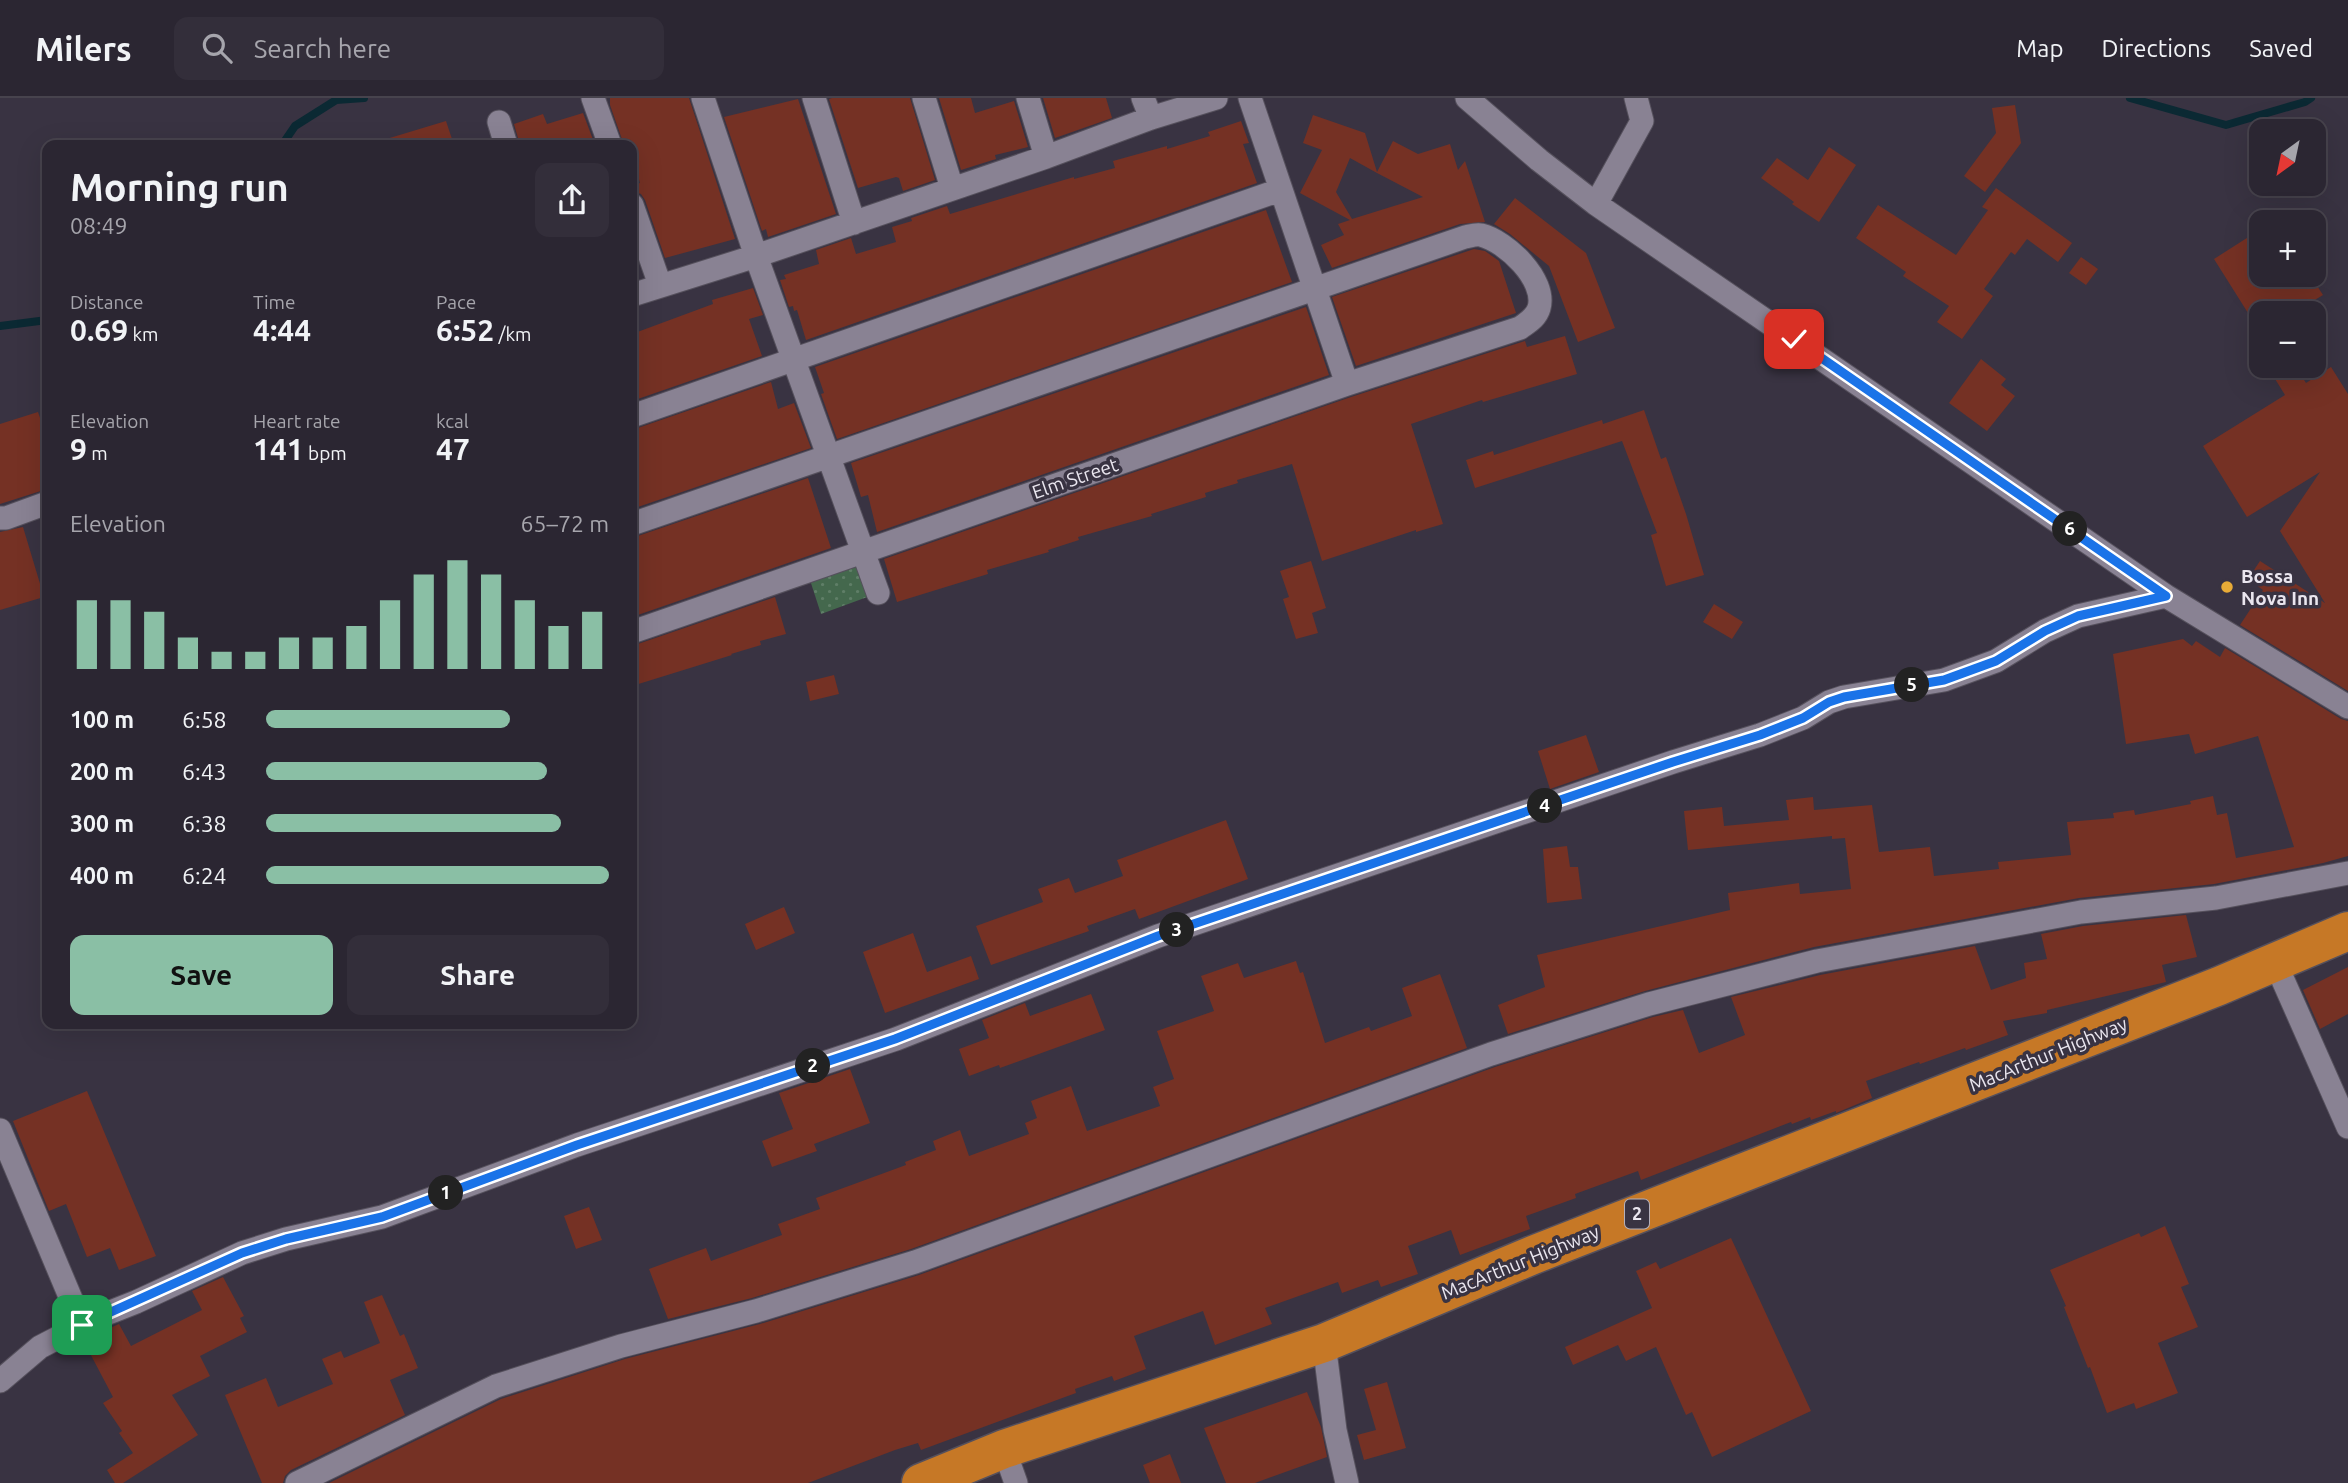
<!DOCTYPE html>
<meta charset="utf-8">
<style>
body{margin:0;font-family:Ubuntu,sans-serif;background:#332e3a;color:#f1f3f6;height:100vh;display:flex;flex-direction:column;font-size:26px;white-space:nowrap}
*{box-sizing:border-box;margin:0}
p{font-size:23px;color:#a6a5ac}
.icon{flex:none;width:38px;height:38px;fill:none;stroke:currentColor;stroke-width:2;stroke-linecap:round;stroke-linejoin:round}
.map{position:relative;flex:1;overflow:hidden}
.side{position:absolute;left:42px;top:42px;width:595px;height:889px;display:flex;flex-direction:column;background:#2b2632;border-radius:14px;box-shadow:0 7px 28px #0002,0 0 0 2px #47434d}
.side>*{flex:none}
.needle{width:46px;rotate:213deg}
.controls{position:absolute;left:2249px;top:21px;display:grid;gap:14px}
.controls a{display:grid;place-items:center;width:77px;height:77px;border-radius:14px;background:#2b2632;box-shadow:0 7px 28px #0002,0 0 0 2px #47434d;font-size:35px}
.pin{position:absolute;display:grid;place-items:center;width:60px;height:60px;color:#fff;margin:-30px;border-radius:14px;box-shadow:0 4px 10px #0006}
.km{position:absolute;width:35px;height:35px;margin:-18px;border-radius:50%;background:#222;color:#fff;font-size:19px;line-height:35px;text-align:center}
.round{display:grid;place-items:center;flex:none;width:74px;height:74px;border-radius:14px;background:#332e3a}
.head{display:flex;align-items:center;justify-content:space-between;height:119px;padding:0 28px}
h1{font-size:38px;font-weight:700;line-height:52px}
.figures{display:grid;grid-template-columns:repeat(3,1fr);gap:10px;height:119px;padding:7px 28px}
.figures div{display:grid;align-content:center}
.figures b{font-size:30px;font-weight:700}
.figures small{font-size:19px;font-weight:400}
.figures p{font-size:19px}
.chart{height:196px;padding:14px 28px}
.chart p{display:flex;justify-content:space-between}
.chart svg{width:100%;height:126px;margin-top:7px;stroke:#8abfa5;stroke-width:6}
.cta{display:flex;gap:14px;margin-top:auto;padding:14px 28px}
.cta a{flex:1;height:80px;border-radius:14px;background:#8abfa5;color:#111;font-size:28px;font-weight:700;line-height:80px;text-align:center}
.cta a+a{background:#332e3a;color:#f1f3f6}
ul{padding:0 28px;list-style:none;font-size:23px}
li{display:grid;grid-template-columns:112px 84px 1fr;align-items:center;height:52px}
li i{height:18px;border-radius:9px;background:#8abfa5}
header{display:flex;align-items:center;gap:42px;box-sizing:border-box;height:98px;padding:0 35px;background:#2b2632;border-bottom:2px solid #47434d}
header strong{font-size:33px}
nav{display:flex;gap:38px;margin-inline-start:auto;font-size:24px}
.search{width:490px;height:63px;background:#332e3a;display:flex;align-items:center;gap:18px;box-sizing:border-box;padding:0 24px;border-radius:14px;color:#a6a5ac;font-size:26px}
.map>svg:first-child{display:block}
</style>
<header>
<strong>Milers</strong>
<div class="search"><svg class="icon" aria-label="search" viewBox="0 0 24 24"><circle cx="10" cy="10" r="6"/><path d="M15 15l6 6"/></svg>Search here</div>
<nav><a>Map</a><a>Directions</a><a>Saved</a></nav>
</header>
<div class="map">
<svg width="2348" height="1385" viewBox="0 0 2348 1385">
<defs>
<pattern id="park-dots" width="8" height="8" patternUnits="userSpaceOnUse" patternTransform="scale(1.75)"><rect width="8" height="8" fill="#44684d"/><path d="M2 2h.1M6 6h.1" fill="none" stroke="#5f7e67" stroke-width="1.8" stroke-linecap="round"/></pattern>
</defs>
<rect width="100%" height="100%" fill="#393342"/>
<!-- park -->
<path fill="url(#park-dots)" d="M858 462 870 498 821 516 809 479Z"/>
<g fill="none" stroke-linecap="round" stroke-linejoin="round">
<!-- stream -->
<path stroke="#0b2933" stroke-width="8" d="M2130 0 2226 27 2305 4 2311 0
M282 47 295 28 336 2 364 0
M0 228 47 222"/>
</g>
<!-- building -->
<path fill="#753124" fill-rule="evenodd" d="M610 0H689L735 141 665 160 645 102 641 96 632 93V86L640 85 632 56V47H624L610 7Z
M832 0H910L935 82 903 93 899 80 896 79 858 90 829 1Z
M939 0H971L975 15 1014 3 1028 49 995 57 996 61 961 72Z
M1043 0H1106L1112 20 1055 40Z
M798 1 836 116 768 139 766 131 762 133 724 19Z
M2015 7 2021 45 1985 94 1964 78 1996 35 1992 10Z
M583 15 595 47H520L514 26 543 16 547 26Z
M1313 17 1365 35 1377 74 1393 43 1418 56 1450 46 1458 72 1465 63 1485 124 1460 126 1332 170 1321 147 1344 137 1338 126 1350 122 1300 95 1322 52 1303 45ZM1350 60 1377 75 1423 99 1352 121 1336 94Z
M446 23 454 47H383V42Z
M1241 23 1249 45 1243 46 1257 85 806 242 797 212 794 213 793 208 789 209 780 182 786 181 784 177 819 166 816 152 851 140 856 156 896 144 892 129 912 123 911 120 947 108 950 116 1074 79V81L1115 70 1113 63 1167 48V51L1210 38 1208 34Z
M1829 49 1856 67 1819 124 1792 106 1794 104 1761 80 1777 60 1808 82Z
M1996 90 2072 145 2058 164 2027 141 2015 157 2011 154 1984 191 1993 198 1962 241 1937 224 1949 208 1903 178 1906 174 1856 140 1878 107 1956 157 1988 112 1982 109Z
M1515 100 1586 155 1615 230 1578 244 1549 168 1510 136 1494 126Z
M1266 112 1292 184 837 341 821 296 824 295 815 269Z
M2261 131V177H2310L2323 197 2293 215H2248L2214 161Z
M1474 151 1485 153 1499 163 1516 215 1356 268 1332 199Z
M2081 159 2098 171 2086 187 2069 175Z
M753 190 763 217 749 221 762 258 632 303V236L713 206 712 202Z
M1306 209 1329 277 877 434 868 397 861 399 851 365Z
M1565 238 1577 276 1483 304 1482 302 1411 326 1443 426 1416 434V432L1322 463 1292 366 1237 382 1238 385 1205 395 1206 399 1151 416 1152 418 1078 439 1079 442 1048 452 1049 454 987 472 988 476 897 504 884 461 1351 299 1525 243 1527 249Z
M1981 261 2006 281 2001 287 2015 298 1987 333 1949 305Z
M2267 268H2295L2306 285 2331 269 2348 296V593L2240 527 2263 492 2248 481 2260 463 2325 505 2280 433 2320 374 2247 419 2203 348 2285 297Z
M771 284 778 311 794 305 811 350 632 411V332Z
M1644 312 1661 361 1666 359 1686 416 1704 477 1666 488 1651 437 1657 435 1622 343 1475 390 1466 362 1493 353 1494 357 1602 322 1603 326Z
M38 314 47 340V391L0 406V326Z
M808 380 831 450 632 519V440Z
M23 429 44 499 0 512V434Z
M1311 463 1326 510 1312 515 1318 535 1296 541 1283 501 1289 499 1280 473Z
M775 499 786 536 760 543 761 547 731 556 732 557 632 588V548Z
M1714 506 1743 524 1732 541 1703 524Z
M2183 541 2192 548 2196 543 2220 559 2225 550 2341 621 2348 623V758L2323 765 2214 786 2079 800 1814 849 1645 893 1508 936 1498 907 1545 889 1537 857 1730 812 1728 795 1799 785 1800 796 1851 791 1845 740 1832 741V738L1688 752 1684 713 1722 709 1724 728 1789 722 1786 702 1813 699 1814 712 1872 707 1879 754 1930 749 1934 778 1999 771 1998 764 2071 757 2067 724 2114 720 2113 715 2134 712 2135 717 2191 706 2190 703 2213 698 2217 717 2227 715 2236 760 2294 749 2258 638 2195 656 2189 636 2126 646 2113 556Z
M834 577 839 596 810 603 806 584Z
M1586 637 1599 674 1550 691 1538 653Z
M1226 722 1248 781 1139 821 1135 811 1087 828 1089 833 991 867 976 828 1043 804 1038 791 1069 780 1075 795 1123 778 1117 762Z
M1567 748 1570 769H1578L1582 801 1547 805 1543 751Z
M784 809 795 835 756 852 745 826Z
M2186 817 2197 859 2162 867 2166 884 2047 912V915L2003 923 2008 937 1966 952 1965 950 1920 966 1919 964 1866 983 1872 1000 1836 1015V1013L1811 1022 1810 1019 1792 1026 1791 1024 1641 1082 1638 1073 1575 1096 1576 1100 1526 1118 1530 1131 1460 1157 1451 1132 1408 1148 1418 1176 1381 1189 1378 1182 1342 1195 1338 1184 1265 1210 1272 1226 1215 1247 1203 1213 1134 1238 1146 1271 1114 1283 1112 1278 1075 1291 1076 1295 921 1352 918 1345 895 1352 808 1385H329L501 1301 625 1261 760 1226 919 1177 1495 969 1653 919 1683 912 1699 955 1745 937 1731 899 1820 877 1975 848 1991 892 2026 880 2024 865 2047 861 2041 836 2083 828Z
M913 835 927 874 971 858 979 881 885 915 863 854Z
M1296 863 1300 875 1303 874 1325 945 1369 929 1371 933 1412 918 1402 890 1440 876 1467 950 911 1151 752 1200 668 1221 649 1171 706 1150 711 1163 782 1137 778 1126 820 1111 816 1100 906 1067 905 1064 936 1052 933 1043 960 1032 969 1058 1029 1036 1025 1025 1037 1020 1031 1003 1071 988 1087 1033 1160 1008 1153 989 1174 981 1157 933 1214 913 1201 878 1238 865 1244 880Z
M2348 869V916L2320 931 2303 892Z
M1091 896 1105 932 1000 970 999 967 969 978 959 951 989 940 982 922 1025 905 1030 918Z
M850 971 870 1025 814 1046 817 1053 772 1069 762 1043 793 1031 779 995Z
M87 993 156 1158 119 1172 110 1150 87 1159 66 1106 49 1113 13 1023Z
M589 1109 602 1142 576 1151 564 1118Z
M2165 1128 2189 1186 2181 1189 2198 1229 2158 1245 2178 1295 2136 1311 2134 1305 2107 1315 2090 1269 2088 1270 2064 1209 2066 1208 2050 1172 2139 1135 2141 1139Z
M1731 1140 1811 1313 1712 1359 1692 1314 1686 1317 1656 1249 1626 1263 1618 1247 1573 1267 1565 1249 1652 1210 1636 1173 1656 1164 1660 1171Z
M223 1179 244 1218 240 1220 247 1234 200 1258 210 1278 172 1297 198 1337 123 1385H115L107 1372 133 1355 119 1335 122 1333 103 1305 113 1299 83 1242 119 1226 131 1248 202 1212 192 1193Z
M382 1197 400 1238 404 1236 418 1270 390 1282 405 1317 291 1372 285 1378 283 1385H262L225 1297 266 1280 278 1309 333 1286 322 1261 341 1253 344 1260 380 1245 364 1204Z
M1387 1284 1406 1350 1364 1362 1357 1337 1376 1332 1364 1291Z
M1307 1294 1321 1329 1327 1359 1255 1385H1226L1204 1330Z
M1170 1356 1181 1385H1150L1143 1367Z"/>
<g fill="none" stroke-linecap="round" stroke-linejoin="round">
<!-- street casing -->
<g stroke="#55505c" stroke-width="25">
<path id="street" d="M593 0 610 47
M703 0 756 158 878 495
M814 0 854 125
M924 0 952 90
M1028 0 1046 59
M1143 0 1151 20
M1250 0 1347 286
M1467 0 1539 62 1596 106 2166 498 2348 609
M499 24 506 47
M1596 106 1642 23 1636 0
M632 107 660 187
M632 197 756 158 1046 59 1151 20 1216 0
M632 318 1280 92
M0 420H6L47 405
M632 426 1465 139C1470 138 1476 136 1481 137 1506 143 1547 182 1539 210 1536 220 1528 224 1520 230L1347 286 632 534
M2275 864 2348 1029
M0 1032 82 1227
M1324 1245 1335 1332 1347 1385
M0 1283 40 1249 98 1219 136 1204 242 1155 286 1141 382 1119 577 1047 896 941 1158 838 1673 664 1760 637 1803 620 1829 604 1844 599 1944 582 1996 563 2045 533 2078 518 2166 498
M1004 1351 1016 1385
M297 1385 496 1288 621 1248 756 1213 915 1164 1491 956 1649 906 1817 863 2081 814 2216 800 2348 775"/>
</g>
<!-- highway casing -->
<g stroke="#55505c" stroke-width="41">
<path id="highway" d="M921 1385 1004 1351 1324 1245 1533 1157 2219 888 2348 833"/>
</g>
<!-- street -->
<use href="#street" stroke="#898293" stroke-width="23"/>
<!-- highway -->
<use href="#highway" stroke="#c67826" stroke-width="38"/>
</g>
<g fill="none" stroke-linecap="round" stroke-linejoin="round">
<!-- route casing -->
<g stroke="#fff" stroke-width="14">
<path id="route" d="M82 1227 242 1155 286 1141 382 1119 577 1047 895 941 1158 838 1673 664 1760 637 1803 620 1829 604 1844 599 1944 582 1996 563 2045 533 2078 518 2166 498 1794 241"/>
</g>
<!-- route -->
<use href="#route" stroke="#1a73e8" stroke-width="9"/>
</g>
<!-- markers -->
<circle fill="#e8ab37" stroke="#393342" stroke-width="2.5" cx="2227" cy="489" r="7"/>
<g text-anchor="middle" stroke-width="7" stroke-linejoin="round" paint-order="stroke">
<!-- shield labels -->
<rect fill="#393342" stroke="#b5b0bb" stroke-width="2" x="1625" y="1101.5" width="24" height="29" rx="5"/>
<g font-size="18" font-weight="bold" fill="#eae6ef">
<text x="1637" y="1122">2</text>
</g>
<!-- street labels -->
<g font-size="19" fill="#eae6ef" stroke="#393342">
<text transform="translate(1075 380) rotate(-19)" y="7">Elm Street</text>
<text transform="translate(2048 956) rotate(-22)" y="7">MacArthur Highway</text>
<text transform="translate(1520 1164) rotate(-22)" y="7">MacArthur Highway</text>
</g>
<!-- poi labels -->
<g font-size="19" font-weight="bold" fill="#eae6ef" stroke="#393342" text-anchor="start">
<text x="2241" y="485">Bossa<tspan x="2241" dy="22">Nova Inn</tspan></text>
</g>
</g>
</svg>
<div class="controls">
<a><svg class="needle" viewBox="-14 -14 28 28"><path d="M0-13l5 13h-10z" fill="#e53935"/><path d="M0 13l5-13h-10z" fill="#a6a5ac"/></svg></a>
<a>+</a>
<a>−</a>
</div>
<div class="pin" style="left:82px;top:1227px;background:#1e9e55"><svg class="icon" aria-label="arrive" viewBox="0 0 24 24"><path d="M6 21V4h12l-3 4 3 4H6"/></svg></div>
<div class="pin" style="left:1794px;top:241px;background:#d93025"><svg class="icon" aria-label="check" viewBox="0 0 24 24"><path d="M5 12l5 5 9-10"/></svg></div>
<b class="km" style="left:446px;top:1095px">1</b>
<b class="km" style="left:813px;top:968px">2</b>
<b class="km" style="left:1177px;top:832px">3</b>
<b class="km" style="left:1545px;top:708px">4</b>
<b class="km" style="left:1912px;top:587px">5</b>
<b class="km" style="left:2070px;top:431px">6</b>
<section class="side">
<div class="head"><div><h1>Morning run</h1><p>08:49</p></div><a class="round"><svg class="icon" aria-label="share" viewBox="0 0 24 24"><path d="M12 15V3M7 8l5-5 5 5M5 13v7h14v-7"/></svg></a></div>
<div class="figures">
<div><p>Distance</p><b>0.69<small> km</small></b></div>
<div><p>Time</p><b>4:44</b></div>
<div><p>Pace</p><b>6:52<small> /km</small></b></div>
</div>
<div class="figures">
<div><p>Elevation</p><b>9<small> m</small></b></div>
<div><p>Heart rate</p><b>141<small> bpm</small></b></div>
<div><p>kcal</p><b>47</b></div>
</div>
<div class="chart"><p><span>Elevation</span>65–72 m</p>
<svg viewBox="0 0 160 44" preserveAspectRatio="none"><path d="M5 44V20M15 44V20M25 44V24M35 44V33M45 44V38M55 44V38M65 44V33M75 44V33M85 44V29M95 44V20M105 44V11M115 44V6M125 44V11M135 44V20M145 44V29M155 44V24"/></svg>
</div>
<ul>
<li><b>100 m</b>6:58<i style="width:71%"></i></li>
<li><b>200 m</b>6:43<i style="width:82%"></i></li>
<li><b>300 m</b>6:38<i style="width:86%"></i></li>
<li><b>400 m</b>6:24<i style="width:100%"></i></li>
</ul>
<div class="cta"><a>Save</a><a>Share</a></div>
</section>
</div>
